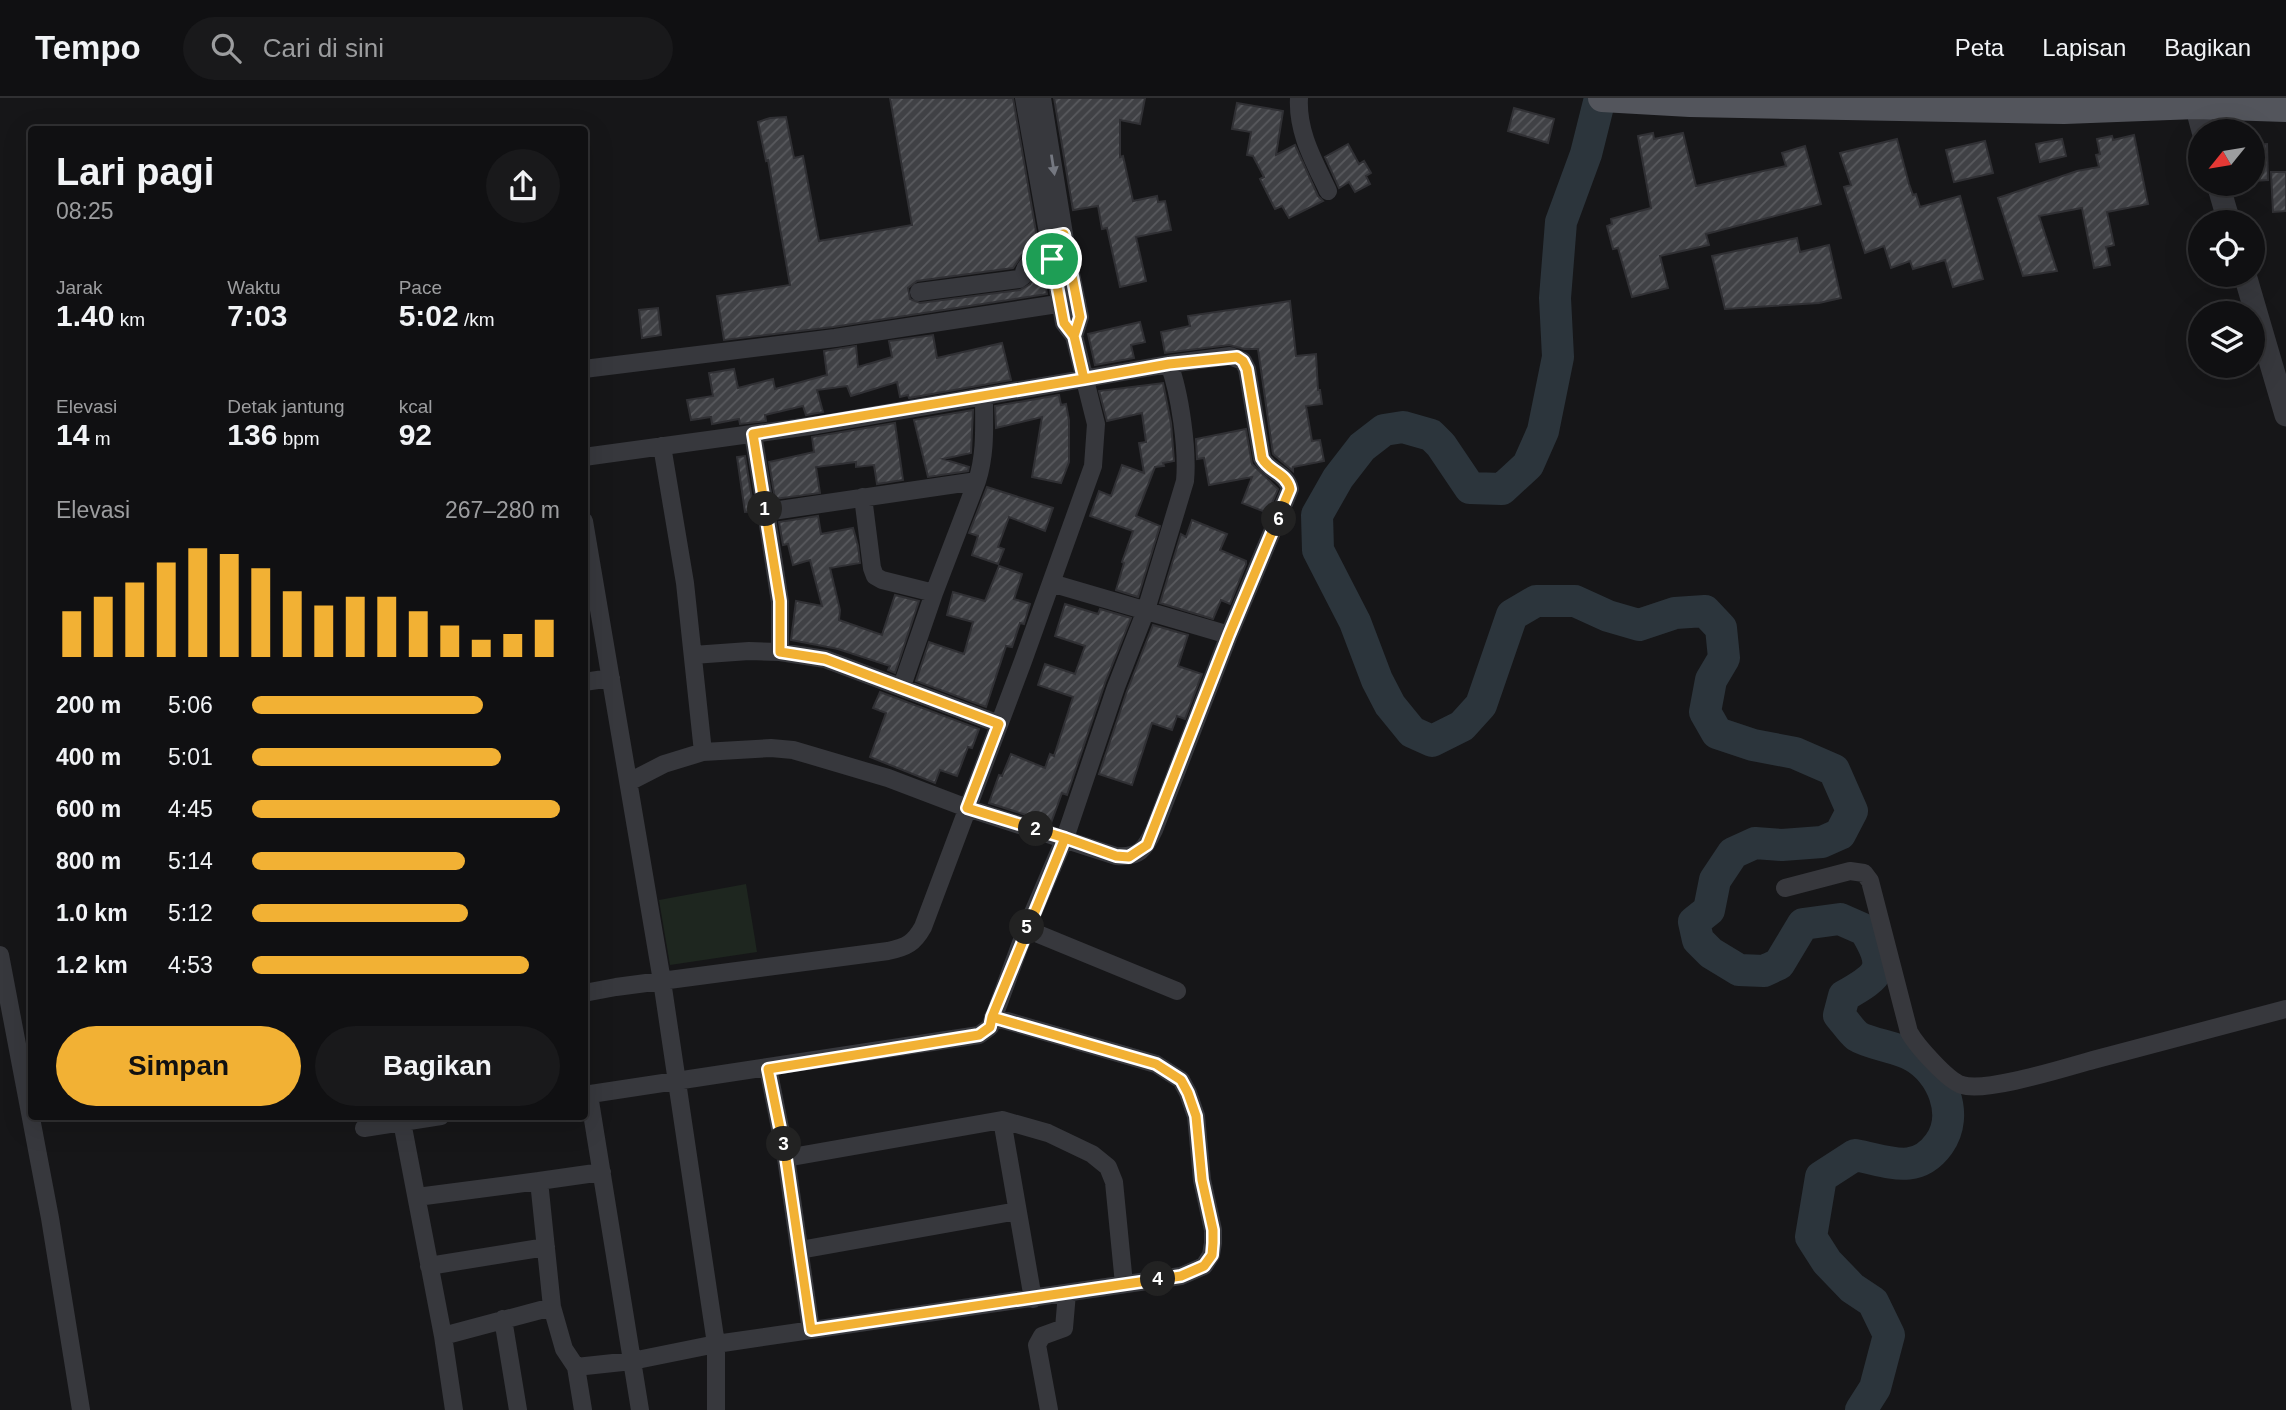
<!DOCTYPE html>
<html lang="id">
<meta charset="utf-8">
<style>
body{margin:0;font-family:Helvetica,sans-serif;background:#19191b;color:#f1f3f6;height:100vh;display:flex;flex-direction:column;font-size:26px;white-space:nowrap}
*{box-sizing:border-box;margin:0}
p{font-size:23px;color:#9c9d9f}
.icon{flex:none;width:38px;height:38px;fill:none;stroke:currentColor;stroke-width:2;stroke-linecap:round;stroke-linejoin:round}
.map{position:relative;flex:1;overflow:hidden}
.panel{position:absolute;left:28px;top:28px;width:560px;height:994px;display:flex;flex-direction:column;background:#101012;border-radius:7px;box-shadow:0 7px 28px #0002,0 0 0 2px #303032}
.panel>*{flex:none}
.needle{width:46px;rotate:240deg}
.controls{position:absolute;left:2188px;top:21px;display:grid;gap:14px}
.controls a{display:grid;place-items:center;width:77px;height:77px;border-radius:50%;background:#101012;box-shadow:0 7px 28px #0002,0 0 0 2px #303032;font-size:35px}
.pin{position:absolute;display:grid;place-items:center;width:60px;height:60px;color:#fff;margin:-30px;border:4px solid #fff;border-radius:50%;box-shadow:0 2px 7px #0007}
.km{position:absolute;width:35px;height:35px;margin:-18px;border-radius:50%;background:#222;color:#fff;font-size:19px;line-height:35px;text-align:center}
.round{display:grid;place-items:center;flex:none;width:74px;height:74px;border-radius:37px;background:#19191b}
.headline{display:flex;align-items:center;justify-content:space-between;height:119px;padding:0 28px}
h1{font-size:38px;font-weight:600;line-height:52px}
.metrics{display:grid;grid-template-columns:repeat(3,1fr);gap:10px;height:119px;padding:7px 28px}
.metrics div{display:grid;align-content:center}
.metrics b{font-size:30px;font-weight:600}
.metrics small{font-size:19px;font-weight:400}
.metrics p{font-size:19px}
.chart{height:196px;padding:14px 28px}
.chart p{display:flex;justify-content:space-between}
.chart svg{width:100%;height:126px;margin-top:7px;stroke:#f2b134;stroke-width:6}
.button{display:flex;gap:14px;margin-top:auto;padding:14px 28px}
.button a{flex:1;height:80px;border-radius:42px;background:#f2b134;color:#111;font-size:28px;font-weight:600;line-height:80px;text-align:center}
.button a+a{background:#19191b;color:#f1f3f6}
ul{padding:0 28px;list-style:none;font-size:23px}
li{display:grid;grid-template-columns:112px 84px 1fr;align-items:center;height:52px}
li i{height:18px;border-radius:9px;background:#f2b134}
header{display:flex;align-items:center;gap:42px;box-sizing:border-box;height:98px;padding:0 35px;background:#101012;border-bottom:2px solid #303032}
header strong{font-size:33px}
nav{display:flex;gap:38px;margin-inline-start:auto;font-size:24px}
.search{width:490px;height:63px;background:#19191b;display:flex;align-items:center;gap:18px;box-sizing:border-box;padding:0 24px;border-radius:38px;color:#9c9d9f;font-size:26px}
.map>svg:first-child{display:block}
</style>
<header>
<strong>Tempo</strong>
<div class="search"><svg class="icon" aria-label="search" viewBox="0 0 24 24"><circle cx="10" cy="10" r="6"/><path d="M15 15l6 6"/></svg>Cari di sini</div>
<nav><a>Peta</a><a>Lapisan</a><a>Bagikan</a></nav>
</header>
<div class="map">
<svg width="2286" height="1312" viewBox="0 0 2286 1312">
<defs>
<pattern id="building-hatch" width="6" height="6" patternUnits="userSpaceOnUse" patternTransform="scale(1.75)"><rect width="6" height="6" fill="#404145"/><path d="M-1 1l2-2M0 6l6-6M5 7l2-2" fill="none" stroke="#595a5e"/></pattern>
</defs>
<rect width="100%" height="100%" fill="#161618"/>
<!-- grass -->
<path fill="#1e261f" d="M746 786 757 854 670 867 659 802Z"/>
<g fill="none" stroke-linecap="round" stroke-linejoin="round">
<!-- river -->
<path stroke="#2c353c" stroke-width="32" d="M1600 0 1586 56 1561 124 1555 200 1558 259 1543 333 1528 367 1502 391 1470 390 1441 347 1431 337 1403 329 1384 332 1362 349 1338 380 1317 417 1318 452 1355 524 1377 582 1390 607 1412 634 1432 643 1462 628 1481 607 1512 517 1536 503H1575L1608 518 1639 527 1675 515 1705 513 1721 530 1724 560 1711 582 1705 614 1717 635 1753 647 1795 655 1834 672 1852 713 1840 736 1822 744 1782 747 1755 745 1733 755 1715 782 1709 812 1694 824 1698 842 1711 855 1739 872 1764 873 1779 866 1803 826 1840 821 1865 832C1888 871 1881 877 1844 898L1839 917C1845 924 1851 933 1857 938 1869 946 1898 949 1913 958 1942 974 1960 1017 1939 1046 1916 1078 1888 1063 1855 1057L1821 1079 1811 1139 1827 1164 1852 1190 1873 1204 1889 1237 1875 1290 1861 1312"/>
</g>
<!-- building -->
<path fill="url(#building-hatch)" stroke="#303034" stroke-width="2" d="M890 0H1013L1039 151 1022 157 1013 170 917 183 908 190 910 201 920 205 1020 192 1030 186 1036 175 1043 173 1047 196 833 229 724 242 717 198 790 187 768 62 766 63 758 24 770 20 786 19 794 60 803 58 819 143 912 127Z
M1054 0H1145L1140 26 1120 22V59L1123 58 1133 103 1157 98 1158 104 1165 103 1171 132 1136 139 1146 183 1120 189 1107 130 1102 131 1098 108 1073 112Z
M1237 5 1283 13 1276 57 1295 47 1318 98 1323 103 1289 120 1282 108 1275 111 1260 81 1264 79 1253 58 1247 57 1251 34 1232 31Z
M1514 10 1554 21 1548 45 1508 33Z
M1653 35 1654 41 1683 35 1696 88 1786 68 1782 55 1805 48 1821 106 1706 136 1709 147 1660 158 1668 190 1632 199 1618 150 1613 151 1607 128 1612 126 1611 121 1651 110 1638 38Z
M2134 37 2148 106 2107 114 2114 147 2106 149 2110 167 2094 170 2082 110 2039 118 2057 173 2023 178 1998 100 2077 73 2099 69 2096 57 2100 56 2097 41 2112 38 2113 42Z
M1897 41 1909 86 1913 97 1916 96 1920 109 1960 98 1983 181 1953 189 1945 162 1913 171 1910 163 1891 170 1884 148 1865 155 1844 89 1851 87 1840 55Z
M2062 41 2066 58 2040 64 2036 46Z
M1985 43 1993 75 1954 84 1946 52Z
M1348 46 1359 66 1364 63 1371 75 1366 78 1370 86 1355 94 1349 84 1339 90 1325 59Z
M2267 46 2268 82 2252 83V47Z
M2271 74H2286V113L2273 114Z
M1797 140 1800 154 1829 147 1841 200 1819 205 1725 211 1712 158Z
M1290 203 1296 258 1316 256 1318 292H1320L1322 306 1306 308 1312 343 1320 342 1324 363 1293 369V373L1273 356 1258 251H1244L1229 247 1165 255 1161 234 1190 228 1188 218Z
M658 210 661 237 642 240 639 212Z
M1140 224 1145 244 1131 247 1134 260 1095 267 1088 236Z
M933 237 937 260 1002 245 1011 282 909 300 908 297 900 299 897 284 851 298 847 288 817 292 823 314 806 317 803 308 765 317 766 323 740 326 739 321 712 326 711 319 691 322 687 302 713 298 709 275 734 271 738 290 773 281 775 291 827 277 824 253 856 248 858 269 892 259 889 243Z
M1163 285 1171 325 1174 363 1163 365 1164 368 1155 369 1136 418 1160 428 1138 499 1116 492 1124 465 1122 464 1133 433 1090 418 1099 393 1111 398 1122 367 1144 375 1139 345 1146 344 1142 315 1107 323 1099 293Z
M1059 297 1061 307 1066 306 1069 322V364L1061 385 1032 379 1042 319 996 330 995 308Z
M973 312 971 355 943 361 969 369 968 373 928 379 914 322Z
M895 325 903 382 877 386 874 367 856 369V364L816 369 820 395 775 401 769 364 814 354 812 339Z
M1246 331 1252 366 1278 391 1268 415 1242 405 1252 379 1209 387 1204 360 1197 361 1196 341Z
M745 358 754 413 745 414 737 359Z
M987 389 1053 410 1045 433 1009 419 998 449 1004 451 998 466 972 457 978 438 969 435Z
M818 418 821 436 853 430 858 448 860 465 830 470 840 512 839 522 882 537 895 497 919 503 895 575 888 572 890 568 838 551 791 542 796 503 822 508 810 462 793 467 788 446 783 447 779 424Z
M1192 422 1227 436 1220 452 1246 463V466L1230 506 1221 502 1213 521 1160 505 1181 436 1186 439Z
M999 468 1022 476 1014 501 1030 506 1024 526 1020 525 1012 549 1006 548 986 609 916 583 929 544 964 556 973 524 947 517 953 494 985 503Z
M1065 506 1098 516 1100 511 1131 520 1105 585 1067 697 1062 695 1051 725 989 705 999 677 1002 678 1011 656 1045 670 1050 656 1054 658 1073 599 1038 587 1045 566 1075 576 1085 548 1055 538Z
M1153 527 1188 537 1178 568 1202 576 1185 621 1177 618 1172 632 1152 625 1132 687 1099 676 1127 593Z
M880 594 979 631 972 650 968 649 957 678 940 672 935 685 870 659 886 615 873 610Z"/>
<g fill="none" stroke-linecap="round" stroke-linejoin="round">
<!-- minor -->
<path stroke="#37383d" stroke-width="18" d="M1042 0 1068 161 1080 219 1074 238
M1299 0C1297 34 1314 63 1328 93
M919 194 1019 181 1023 178C1026 161 1037 163 1052 161
M584 271 835 240 1077 203
M753 336 766 414
M662 348 685 485 703 654
M584 359 817 327 1169 266 1230 258 1243 263 1247 271 1262 360C1269 374 1287 375 1290 391L1229 537 1154 732C1145 751 1139 760 1116 758L967 710 888 680 793 652 771 650 703 654 664 666 629 684
M863 399 872 470 875 478 882 482 934 495
M584 423 662 883 716 1246V1312
M1051 485 1229 537
M780 554V504L766 414 977 383C986 355 984 328 984 299
M693 557 749 553 780 554 825 561 999 626
M584 584 611 580
M902 588 934 495 977 383
M1785 790 1850 773 1864 775 1870 783 1909 934C1916 947 1948 983 1962 987 1986 995 2067 969 2093 962 2158 945 2222 928 2286 911
M1026 831 1177 893
M0 857 50 1120 81 1312
M584 895 616 889 888 853C907 849 914 845 923 829L1023 563 1093 368 1096 326 1074 238 1064 225 1024 0
M768 970 786 1060 811 1232
M584 997 979 937 990 929 1026 831 1065 740 1116 589 1146 512 1185 383C1188 352 1180 295 1169 266
M589 997 640 1312
M1002 1022 1033 1201
M402 1024 443 1238 454 1312
M364 1030 441 1018
M786 1060 1002 1022 1048 1035 1092 1056 1108 1069 1114 1084 1124 1186
M417 1099 539 1083
M800 1152 1017 1113
M429 1168 546 1149
M503 1221 518 1312
M443 1238 552 1209
M576 1269 632 1263 716 1246 1181 1178 1204 1168 1211 1157 1213 1145V1132L1202 1082 1196 1018 1188 995 1181 982 1156 966 993 919
M583 1312 576 1269 564 1251 552 1209 539 1083 602 1074
M1049 1312 1037 1247 1042 1238 1064 1230 1067 1195"/>
<!-- tertiary -->
<path stroke="#37383d" stroke-width="23" d="M2196 7 2203 33
M2218 86 2229 124
M2245 177 2286 317"/>
<!-- primary -->
<path stroke="#53555c" stroke-width="28" d="M1602 0 1690 5 2064 12 2196 7 2286 10"/>
</g>
<!-- one-way arrows -->
<defs><path id="oneway-solid" d="M-6-.8H1V-3.2L6.5 0L1 3.2V.8H-6Z" transform="scale(1.75)"/></defs>
<use fill="#757881" href="#oneway-solid" transform="translate(1053 67) rotate(81)"/>
<g fill="none" stroke-linecap="round" stroke-linejoin="round">
<!-- route casing -->
<g stroke="#fff" stroke-width="14">
<path id="route" d="M1052 161 1064 225 1074 238 1084 281 753 336 780 503V554L825 561 999 626 967 710 1065 740 992 919 990 929 979 937 768 971 786 1060 811 1232 1181 1178 1204 1168 1212 1157 1213 1145V1132L1202 1082 1196 1018 1188 995 1181 982 1156 966 992 919 1065 740 1116 758 1129 759 1147 747 1229 537 1290 391C1287 375 1269 374 1262 360L1247 271 1243 263 1237 259 1169 266 1084 281 1074 238 1080 219 1064 136 1048 139 1052 161"/>
</g>
<!-- route -->
<use href="#route" stroke="#f2b134" stroke-width="9"/>
</g>
</svg>
<div class="controls">
<a><svg class="needle" viewBox="-14 -14 28 28"><path d="M0-13l5 13h-10z" fill="#e53935"/><path d="M0 13l5-13h-10z" fill="#9c9d9f"/></svg></a>
<a><svg class="icon" aria-label="locate" viewBox="0 0 24 24"><circle cx="12" cy="12" r="6"/><path d="M12 2v4M12 18v4M2 12h4M18 12h4"/></svg></a>
<a><svg class="icon" aria-label="layers" viewBox="0 0 24 24"><path d="M12 4l9 5-9 5-9-5zM3 14l9 5 9-5"/></svg></a>
</div>
<div class="pin" style="left:1052px;top:161px;background:#1e9e55"><svg class="icon" aria-label="arrive" viewBox="0 0 24 24"><path d="M6 21V4h12l-3 4 3 4H6"/></svg></div>
<b class="km" style="left:765px;top:411px">1</b>
<b class="km" style="left:1036px;top:731px">2</b>
<b class="km" style="left:784px;top:1046px">3</b>
<b class="km" style="left:1158px;top:1181px">4</b>
<b class="km" style="left:1027px;top:829px">5</b>
<b class="km" style="left:1279px;top:421px">6</b>
<section class="panel">
<div class="headline"><div><h1>Lari pagi</h1><p>08:25</p></div><a class="round"><svg class="icon" aria-label="share" viewBox="0 0 24 24"><path d="M12 15V3M7 8l5-5 5 5M5 13v7h14v-7"/></svg></a></div>
<div class="metrics">
<div><p>Jarak</p><b>1.40<small> km</small></b></div>
<div><p>Waktu</p><b>7:03</b></div>
<div><p>Pace</p><b>5:02<small> /km</small></b></div>
</div>
<div class="metrics">
<div><p>Elevasi</p><b>14<small> m</small></b></div>
<div><p>Detak jantung</p><b>136<small> bpm</small></b></div>
<div><p>kcal</p><b>92</b></div>
</div>
<div class="chart"><p><span>Elevasi</span>267–280 m</p>
<svg viewBox="0 0 160 44" preserveAspectRatio="none"><path d="M5 44V28M15 44V23M25 44V18M35 44V11M45 44V6M55 44V8M65 44V13M75 44V21M85 44V26M95 44V23M105 44V23M115 44V28M125 44V33M135 44V38M145 44V36M155 44V31"/></svg>
</div>
<ul>
<li><b>200 m</b>5:06<i style="width:75%"></i></li>
<li><b>400 m</b>5:01<i style="width:81%"></i></li>
<li><b>600 m</b>4:45<i style="width:100%"></i></li>
<li><b>800 m</b>5:14<i style="width:69%"></i></li>
<li><b>1.0 km</b>5:12<i style="width:70%"></i></li>
<li><b>1.2 km</b>4:53<i style="width:90%"></i></li>
</ul>
<div class="button"><a>Simpan</a><a>Bagikan</a></div>
</section>
</div>
